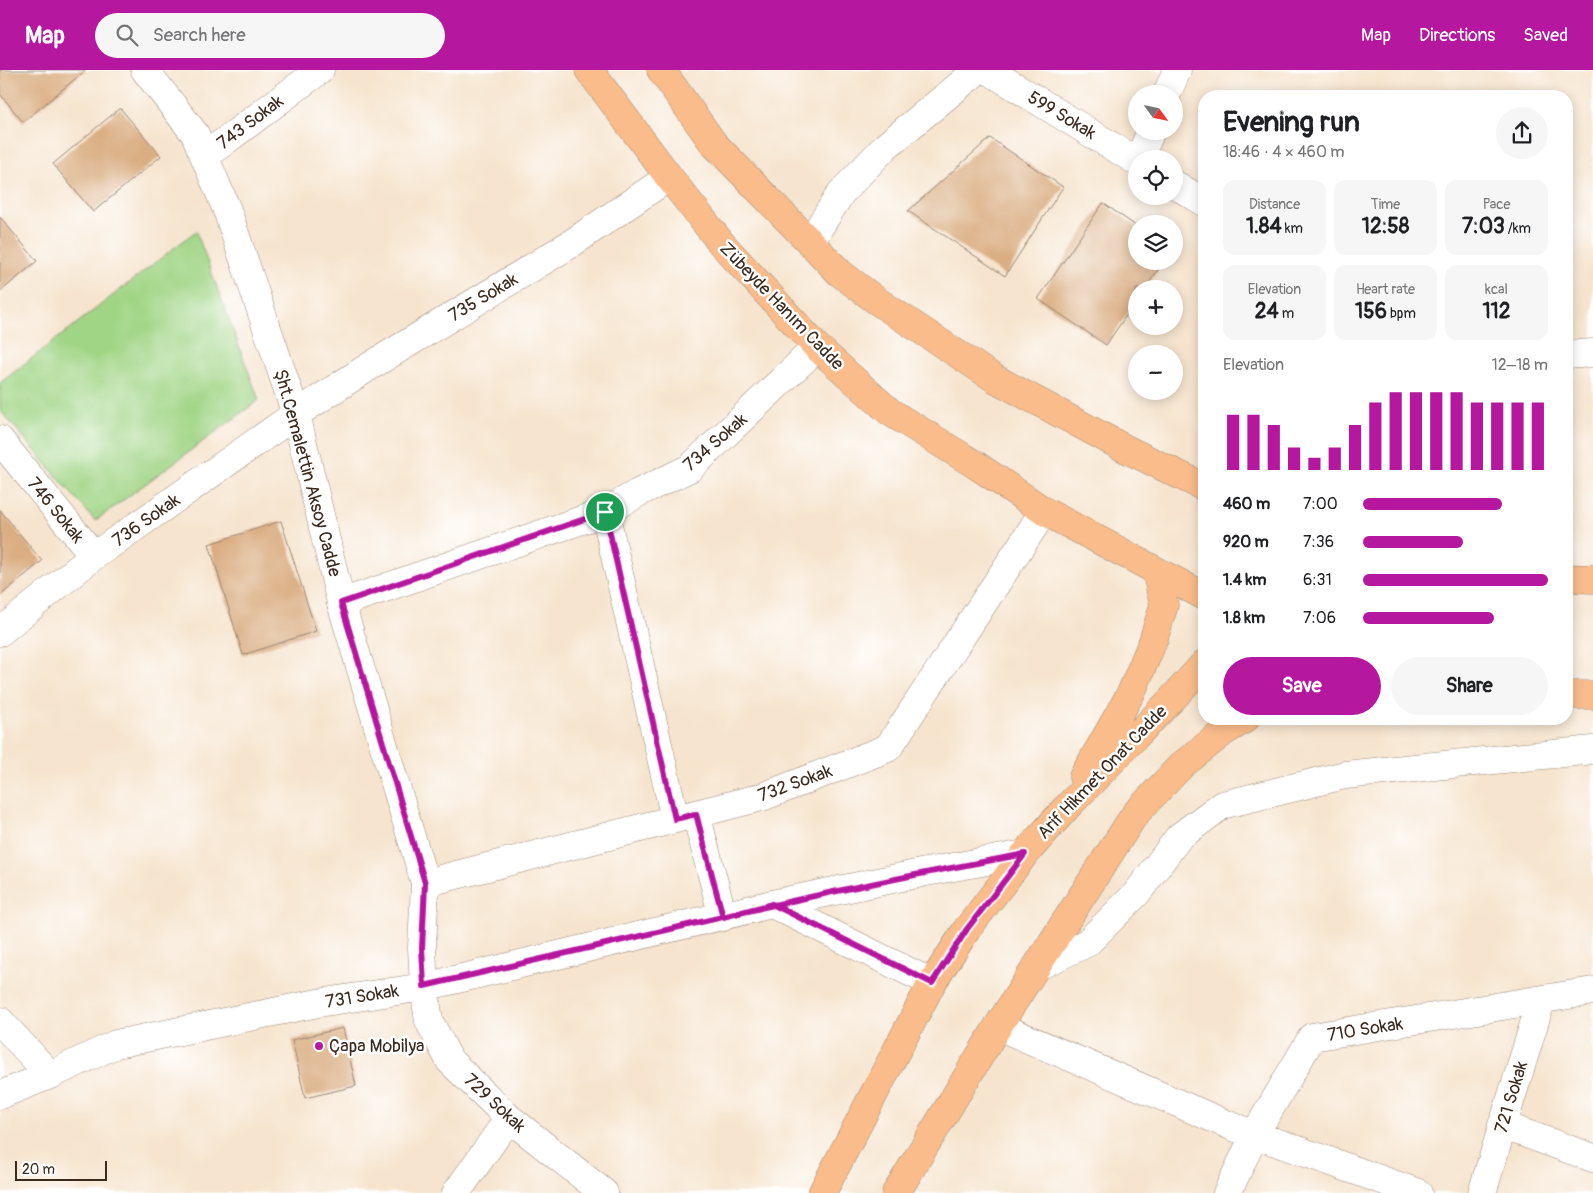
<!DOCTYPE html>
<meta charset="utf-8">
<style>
body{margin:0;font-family:Pangolin,sans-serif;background:#f6f6f6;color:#202124;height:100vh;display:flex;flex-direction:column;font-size:19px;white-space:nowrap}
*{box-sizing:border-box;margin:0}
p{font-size:16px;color:#757577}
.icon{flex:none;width:28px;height:28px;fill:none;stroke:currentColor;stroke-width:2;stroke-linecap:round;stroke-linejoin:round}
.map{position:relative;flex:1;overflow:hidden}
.sheet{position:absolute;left:1198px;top:20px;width:375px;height:635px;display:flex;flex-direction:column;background:#fff;border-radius:20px;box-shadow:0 2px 12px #0003}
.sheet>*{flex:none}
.needle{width:32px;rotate:123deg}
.buttons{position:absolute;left:1128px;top:15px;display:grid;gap:10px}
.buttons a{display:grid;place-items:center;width:55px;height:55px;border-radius:50%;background:#fff;box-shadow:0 2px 12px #0003;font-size:25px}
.scale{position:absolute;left:15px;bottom:12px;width:92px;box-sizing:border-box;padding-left:5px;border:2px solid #3b2a1e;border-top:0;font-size:14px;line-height:18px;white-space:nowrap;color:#3b2a1e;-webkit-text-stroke:4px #fff;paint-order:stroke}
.pin{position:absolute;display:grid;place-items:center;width:42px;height:42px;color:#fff;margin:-21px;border:2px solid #fff;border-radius:50%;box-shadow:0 1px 5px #0007}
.round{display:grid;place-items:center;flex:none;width:52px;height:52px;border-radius:26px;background:#f6f6f6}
.head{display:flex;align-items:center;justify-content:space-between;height:85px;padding:0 25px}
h1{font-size:28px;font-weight:700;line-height:38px}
.stats{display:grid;grid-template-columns:repeat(3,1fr);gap:8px;height:85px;padding:5px 25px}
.stats div{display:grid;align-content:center;border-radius:12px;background:#f6f6f6;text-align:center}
.stats b{font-size:21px;font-weight:700}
.stats small{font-size:14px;font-weight:400}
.stats p{font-size:14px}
.chart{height:140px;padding:10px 25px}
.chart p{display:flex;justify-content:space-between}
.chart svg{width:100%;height:90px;margin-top:5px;stroke:#b5179e;stroke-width:6}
.action{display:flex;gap:10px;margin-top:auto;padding:10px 25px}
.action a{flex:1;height:58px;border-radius:30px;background:#b5179e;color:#fff;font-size:20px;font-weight:700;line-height:58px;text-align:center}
.action a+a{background:#f6f6f6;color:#202124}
ul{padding:0 25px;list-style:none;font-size:16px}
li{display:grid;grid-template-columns:80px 60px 1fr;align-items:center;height:38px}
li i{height:12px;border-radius:6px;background:#b5179e}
header{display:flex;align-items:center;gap:30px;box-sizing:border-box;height:70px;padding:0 25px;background:#b5179e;color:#fff}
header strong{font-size:24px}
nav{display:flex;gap:28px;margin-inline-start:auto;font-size:18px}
.search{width:350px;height:45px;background:#f6f6f6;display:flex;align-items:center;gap:12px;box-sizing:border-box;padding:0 18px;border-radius:28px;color:#757577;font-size:19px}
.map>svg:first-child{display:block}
</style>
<header>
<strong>Map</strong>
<div class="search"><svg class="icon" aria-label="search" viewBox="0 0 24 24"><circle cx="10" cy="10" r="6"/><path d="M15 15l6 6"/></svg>Search here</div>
<nav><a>Map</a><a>Directions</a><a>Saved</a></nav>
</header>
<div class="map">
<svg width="1593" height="1123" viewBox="0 0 1593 1123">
<rect width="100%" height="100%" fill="#fff"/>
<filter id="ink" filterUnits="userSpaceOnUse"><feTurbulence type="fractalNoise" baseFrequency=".02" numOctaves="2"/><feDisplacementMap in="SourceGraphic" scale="10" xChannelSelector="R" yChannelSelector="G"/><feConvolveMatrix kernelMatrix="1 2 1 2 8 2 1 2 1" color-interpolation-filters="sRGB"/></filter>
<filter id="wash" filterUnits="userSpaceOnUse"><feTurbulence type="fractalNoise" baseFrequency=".0096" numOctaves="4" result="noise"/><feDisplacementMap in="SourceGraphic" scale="20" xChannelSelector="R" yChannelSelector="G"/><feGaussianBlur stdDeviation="1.12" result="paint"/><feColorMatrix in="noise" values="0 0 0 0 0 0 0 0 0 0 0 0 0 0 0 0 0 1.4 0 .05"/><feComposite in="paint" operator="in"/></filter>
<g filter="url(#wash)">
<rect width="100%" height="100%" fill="#f6e4ce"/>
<!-- green -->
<path fill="#a1d586" stroke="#6e8052" d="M196 161 259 330 95 451 0 340V313Z"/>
<g id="blocks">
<!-- building -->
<path fill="#daae82" d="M0 0H86L23 52 0 24Z
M120 38 161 86 93 142 53 94Z
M990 68 1063 117 1005 206 908 141Z
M1103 133 1136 156V191H1164L1145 219H1136V231L1106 275 1038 229Z
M0 147 37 191 0 222Z
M0 440 42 491 0 526Z
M281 451 316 561 243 585 209 474Z
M343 958 356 1016 305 1028 292 970Z"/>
</g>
</g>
<g filter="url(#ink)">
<use href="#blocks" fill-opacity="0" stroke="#988776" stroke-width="1"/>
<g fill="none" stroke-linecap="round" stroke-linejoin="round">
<!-- minor casing -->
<g stroke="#988776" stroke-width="29">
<path id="minor" d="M988 0 1136 91
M1167 24 1177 0
M205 86 320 0
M1139 89 1151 61
M1174 114 1204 132
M810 172 841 123 886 76 978 0
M1566 285 1593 283
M0 370 94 486
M605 442 675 749
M341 533 605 442 638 423 690 398 817 277
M0 562 94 486 296 344 367 298 569 175 669 107
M696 744 723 847
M425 813 762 727 888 678 1044 441
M772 834 932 913
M1036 897 1087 873 1137 823 1179 767 1222 735 1345 705 1593 680
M424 917 429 951 450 991 509 1048 604 1123
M0 951 50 1005
M998 956 1231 1056 1418 1123
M0 1025 50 1005 116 974 318 933 424 917 772 834 926 802 1025 784
M1502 1055 1593 1088
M456 1123 509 1048
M1227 1123 1255 1064 1312 967 1593 921
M1482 1123 1541 931"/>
</g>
<!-- tertiary casing -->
<g stroke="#988776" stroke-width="29">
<path id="tertiary" d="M145 0 195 64 227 140 296 344 341 533 425 813 422 878 424 917"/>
</g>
<!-- primary casing -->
<g stroke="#988776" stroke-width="29">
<path id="primary" d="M1083 707 1131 623 1153 571 1164 535 1156 501
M822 1123 932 913 967 859 1025 784 1066 738 1174 627 1204 594
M896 1123 998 956 1135 744 1182 695 1225 661 1245 649"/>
</g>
<!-- trunk casing -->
<g stroke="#988776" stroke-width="29">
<path id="trunk" d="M589 0 669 107 722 174 817 277 890 342 976 395 1044 441 1204 526
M661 0 714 74 840 203 877 231 994 308 1124 378 1204 417
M1566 508 1593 509
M1566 625H1593"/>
</g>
<!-- minor -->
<use href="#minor" stroke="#fff" stroke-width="28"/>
<!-- tertiary -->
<use href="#tertiary" stroke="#fff" stroke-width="28"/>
<!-- primary -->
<use href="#primary" stroke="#fabc8b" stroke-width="28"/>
<!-- trunk -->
<use href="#trunk" stroke="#fabc8b" stroke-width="28"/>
</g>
</g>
<g fill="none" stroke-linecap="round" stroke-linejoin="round" filter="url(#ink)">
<!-- route casing -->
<g stroke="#fff" stroke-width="10">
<path id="route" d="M605 442 341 533 425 813 422 878 424 916 714 849C817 824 921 803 1025 784L967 859 932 913 772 834 723 847 696 744 675 749 605 442"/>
</g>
<!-- route -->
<use href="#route" stroke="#b5179e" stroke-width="6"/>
</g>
<!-- markers -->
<circle fill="#b5179e" stroke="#fff" stroke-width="2" cx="319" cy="976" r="5"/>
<g text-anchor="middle" stroke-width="5" stroke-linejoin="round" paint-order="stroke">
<!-- street labels -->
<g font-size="18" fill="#3b2a1e" stroke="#fff">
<text transform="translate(1062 45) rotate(31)" y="6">599 Sokak</text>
<text transform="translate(250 52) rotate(-37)" y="6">743 Sokak</text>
<text transform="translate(483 227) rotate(-31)" y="6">735 Sokak</text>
<text transform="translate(782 236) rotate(46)" y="6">Zübeyde Hanım Cadde</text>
<text transform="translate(715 372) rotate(-41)" y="6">734 Sokak</text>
<text transform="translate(308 403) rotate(75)" y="6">Şht.Cemalettin Aksoy Cadde</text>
<text transform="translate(56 440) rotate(51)" y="6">746 Sokak</text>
<text transform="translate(146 450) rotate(-35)" y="6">736 Sokak</text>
<text transform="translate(1102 702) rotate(-46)" y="6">Arif Hikmet Onat Cadde</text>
<text transform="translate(795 713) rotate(-20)" y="6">732 Sokak</text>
<text transform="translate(362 926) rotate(-9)" y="6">731 Sokak</text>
<text transform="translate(1365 959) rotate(-9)" y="6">710 Sokak</text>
<text transform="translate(1511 1027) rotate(-73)" y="6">721 Sokak</text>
<text transform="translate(495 1033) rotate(43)" y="6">729 Sokak</text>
</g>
<!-- poi labels -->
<g font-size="18" fill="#3b2a1e" stroke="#fff" text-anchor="start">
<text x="329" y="982">Çapa Mobilya</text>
</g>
</g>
</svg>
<div class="buttons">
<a><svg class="needle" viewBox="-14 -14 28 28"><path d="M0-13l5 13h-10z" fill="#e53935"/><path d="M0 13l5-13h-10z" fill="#757577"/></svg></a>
<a><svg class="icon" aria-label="locate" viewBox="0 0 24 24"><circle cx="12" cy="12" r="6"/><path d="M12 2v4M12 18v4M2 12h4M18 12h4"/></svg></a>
<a><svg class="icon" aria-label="layers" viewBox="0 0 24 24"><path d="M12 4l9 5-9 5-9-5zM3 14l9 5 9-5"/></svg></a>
<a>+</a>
<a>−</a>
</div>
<div class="scale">20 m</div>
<div class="pin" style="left:605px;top:442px;background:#1e9e55"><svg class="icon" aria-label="arrive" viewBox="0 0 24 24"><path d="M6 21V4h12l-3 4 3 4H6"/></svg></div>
<section class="sheet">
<div class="head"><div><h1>Evening run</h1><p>18:46 · 4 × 460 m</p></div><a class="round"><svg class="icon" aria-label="share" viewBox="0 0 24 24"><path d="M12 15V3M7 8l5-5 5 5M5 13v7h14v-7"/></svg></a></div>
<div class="stats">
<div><p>Distance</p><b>1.84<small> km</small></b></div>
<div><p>Time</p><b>12:58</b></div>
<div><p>Pace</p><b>7:03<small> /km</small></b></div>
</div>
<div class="stats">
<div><p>Elevation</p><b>24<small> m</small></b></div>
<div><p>Heart rate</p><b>156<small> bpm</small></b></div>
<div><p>kcal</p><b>112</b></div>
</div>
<div class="chart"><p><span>Elevation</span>12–18 m</p>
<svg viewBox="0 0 160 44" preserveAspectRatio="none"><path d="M5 44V17M15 44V17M25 44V22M35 44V33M45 44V38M55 44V33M65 44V22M75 44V11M85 44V6M95 44V6M105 44V6M115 44V6M125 44V11M135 44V11M145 44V11M155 44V11"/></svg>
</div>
<ul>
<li><b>460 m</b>7:00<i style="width:75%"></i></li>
<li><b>920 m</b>7:36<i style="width:54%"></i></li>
<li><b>1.4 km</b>6:31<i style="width:100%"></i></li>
<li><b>1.8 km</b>7:06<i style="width:71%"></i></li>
</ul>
<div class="action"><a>Save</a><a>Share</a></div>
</section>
</div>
